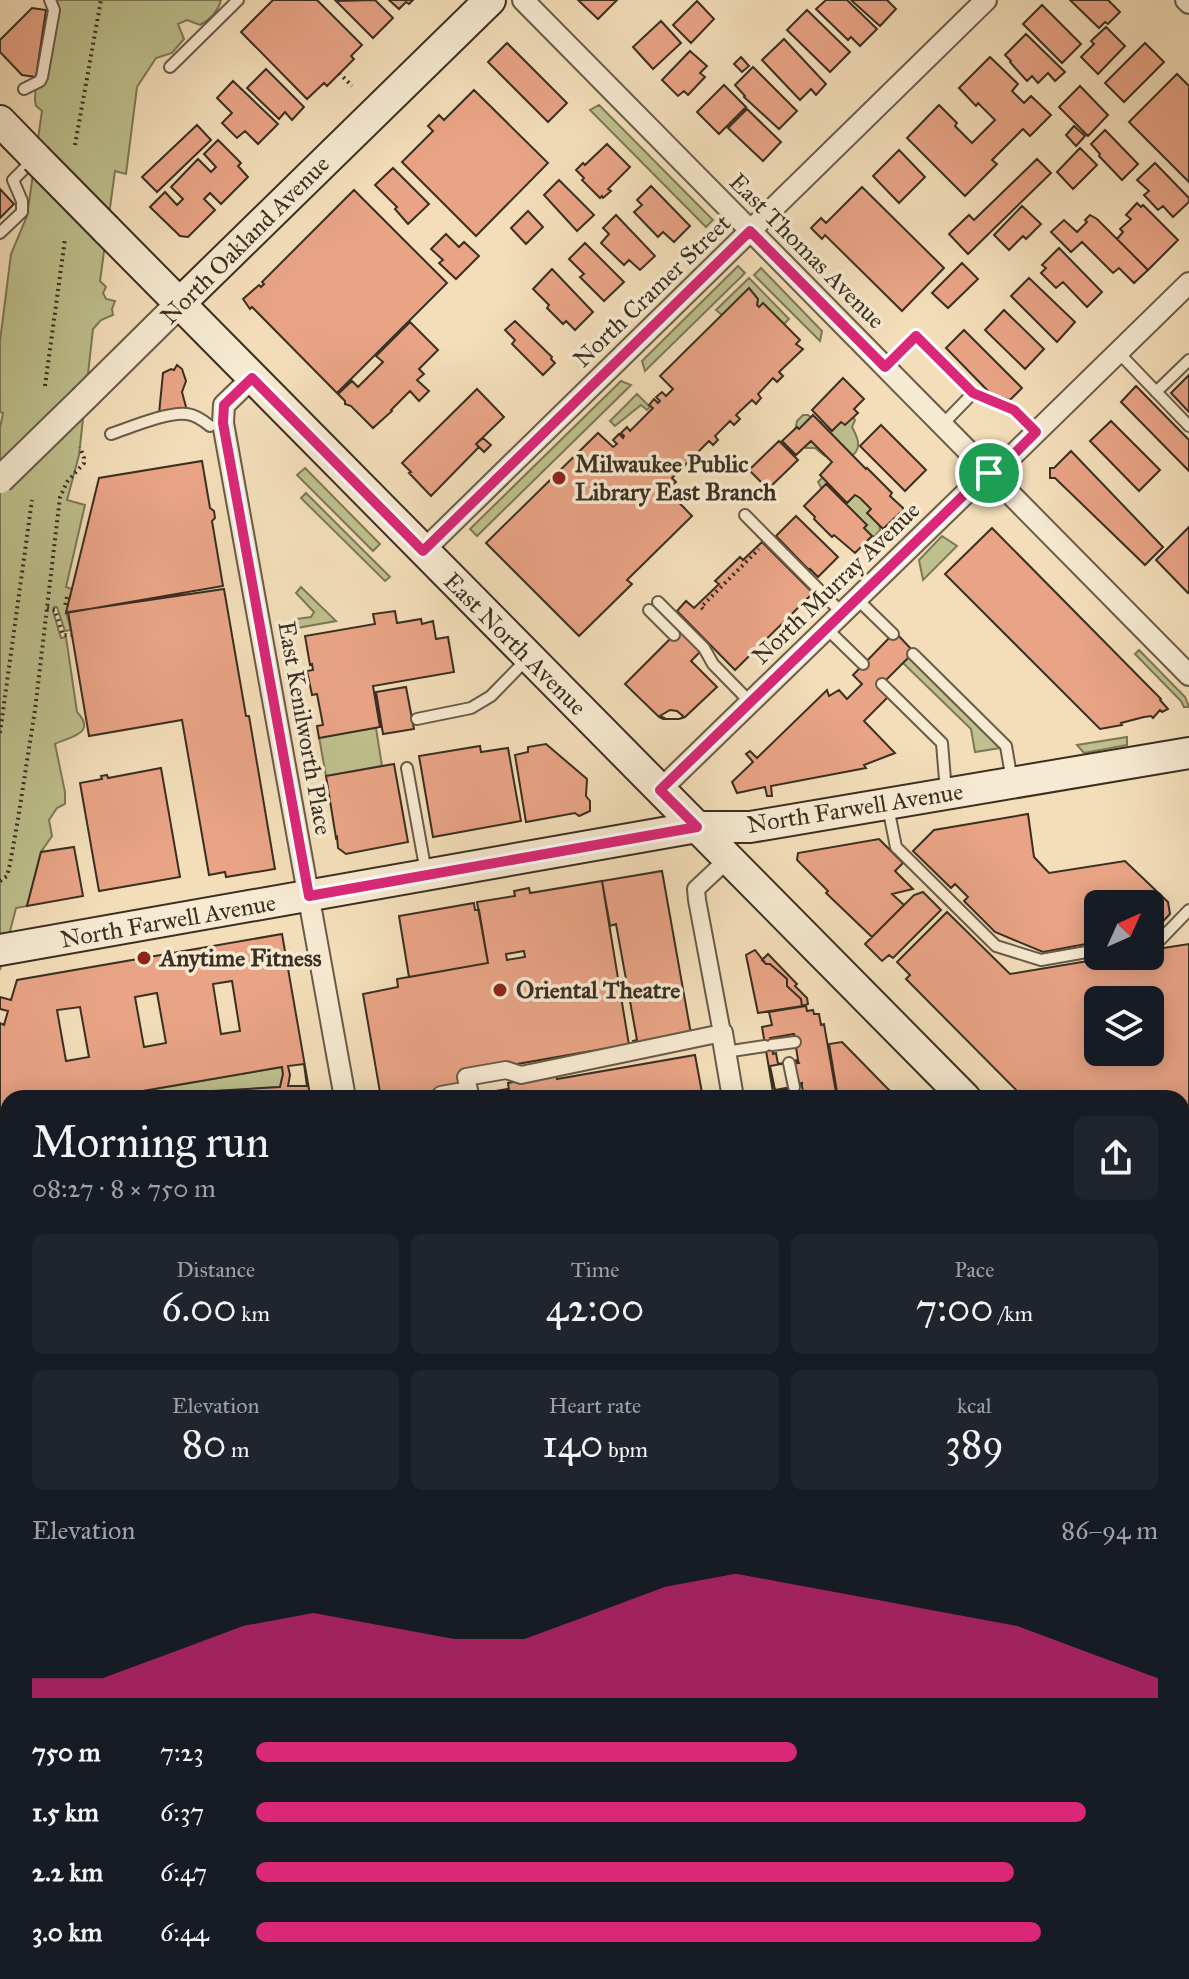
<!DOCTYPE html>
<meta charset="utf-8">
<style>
body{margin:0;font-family:"IM FELL Great Primer",serif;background:#20242c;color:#f1f3f6;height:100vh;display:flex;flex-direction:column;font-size:30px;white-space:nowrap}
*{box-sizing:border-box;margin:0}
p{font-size:26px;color:#9ea1a6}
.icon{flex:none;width:44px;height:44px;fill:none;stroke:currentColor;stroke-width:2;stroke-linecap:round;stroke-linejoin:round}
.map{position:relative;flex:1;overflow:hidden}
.details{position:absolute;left:0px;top:1090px;width:1190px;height:890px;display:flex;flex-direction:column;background:#171b24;border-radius:24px 24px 0 0;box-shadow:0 4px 20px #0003}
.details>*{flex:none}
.needle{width:52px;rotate:45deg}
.controls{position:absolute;left:1084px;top:890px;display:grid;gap:16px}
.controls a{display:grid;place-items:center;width:80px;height:80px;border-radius:12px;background:#171b24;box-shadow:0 4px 20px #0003;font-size:40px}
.pin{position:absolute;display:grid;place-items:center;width:68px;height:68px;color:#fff;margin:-34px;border:4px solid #fff;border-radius:50%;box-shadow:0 2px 8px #0007}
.round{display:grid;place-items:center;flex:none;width:84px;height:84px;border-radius:12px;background:#20242c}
.summary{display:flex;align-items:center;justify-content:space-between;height:136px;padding:0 32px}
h1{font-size:44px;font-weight:600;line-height:60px}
.metrics{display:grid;grid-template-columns:repeat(3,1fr);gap:12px;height:136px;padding:8px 32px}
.metrics div{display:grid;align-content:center;border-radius:12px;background:#20242c;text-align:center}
.metrics b{font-size:40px;font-weight:600}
.metrics small{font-size:22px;font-weight:400}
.metrics p{font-size:22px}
.chart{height:224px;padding:16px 32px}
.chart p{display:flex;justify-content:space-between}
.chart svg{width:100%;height:144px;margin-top:8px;fill:#db2777;opacity:.7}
ul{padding:0 32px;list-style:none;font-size:26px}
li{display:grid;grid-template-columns:128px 96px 1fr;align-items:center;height:60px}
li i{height:20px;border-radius:10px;background:#db2777}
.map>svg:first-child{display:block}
</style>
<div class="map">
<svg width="1189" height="1979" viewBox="0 0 1189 1979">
<rect width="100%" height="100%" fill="#f3deb9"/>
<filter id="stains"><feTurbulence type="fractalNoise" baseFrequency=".0025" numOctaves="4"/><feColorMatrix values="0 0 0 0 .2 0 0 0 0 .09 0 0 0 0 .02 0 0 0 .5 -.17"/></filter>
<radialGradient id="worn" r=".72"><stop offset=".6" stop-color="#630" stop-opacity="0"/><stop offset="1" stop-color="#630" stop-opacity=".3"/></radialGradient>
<!-- green -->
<path fill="#bec08d" stroke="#7c7858" stroke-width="2" d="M57 0H221C218 12 211 19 200 25L187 20 178 24 184 39 172 53 156 58 137 87 126 174 115 171 100 281 106 287 103 293 106 299 115 301 112 309 113 315 101 320 93 329 79 455 67 500 85 505 66 587 72 589 66 612 71 630 65 631 57 607H54L53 611 61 638 66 637 77 712C98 734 68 737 55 744L65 792V804L57 808 49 820 52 836 41 852 27 906 16 908 0 970V428L3 413 0 412V341L11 254 27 216 42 111 36 106 35 101 37 41 47 17 56 13 58 8Z
M599 105 713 220 706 227 590 110Z
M738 266 745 273 645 371 642 361Z
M761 268 822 331 820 341 754 275Z
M749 278 789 319 784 324 757 305 758 299 749 289 722 315 716 310Z
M621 381 631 385 477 536 470 529Z
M637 394 650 407 647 410 641 405 615 426 610 421Z
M835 409 851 413 855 420 852 427C858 438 863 449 850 457L836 455 825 456 815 448H806L795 431 797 421 803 415H808L817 422H821Z
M305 468 380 544 373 551 297 475Z
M824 476 851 495H858L867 501 879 523 880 530 875 536 865 537 823 491 818 482Z
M306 493 390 577 385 581 301 498Z
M942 536 957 546 923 580 919 560Z
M301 587 336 621 297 628 296 619 311 617 314 612 296 593Z
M1139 650 1185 697 1189 707H1184L1181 701 1135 654Z
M909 657 1000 748 975 752 971 729 903 663Z
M376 728 382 766 326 776 319 737Z
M1127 737V745L1084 753 1077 745Z
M282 1067 283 1074 280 1087C221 1090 162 1098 103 1098Z
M1189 1187V1258L1182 1251V1188Z
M1189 1962V1975L1176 1977V1979H1118L1117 1975 1133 1972H1182V1964Z
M594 1972H723L724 1979H595Z"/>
<!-- building -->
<path fill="#e9a486" stroke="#3a2f22" stroke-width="2" fill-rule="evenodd" d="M273 0H317L362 45 351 56 354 59 327 86 324 83 307 99 241 32Z
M375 0 393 18 373 38 336 1Z
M389 0H413L409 4 406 2 399 9Z
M578 0H617L598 19Z
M826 0H847L877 29 860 46 851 37 848 40 816 9Z
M851 0H887L896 9 880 26Z
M1070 0H1108L1120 12 1108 24 1105 22 1099 28Z
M697 1 714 19 691 43 673 25Z
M1042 5 1081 44 1062 63 1023 24Z
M32 8 46 10 36 77 22 75 0 52V40Z
M807 10 850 52 830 72 787 30Z
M661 21 681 43 653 69 633 47Z
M1106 27 1125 46 1098 74 1081 57 1094 44 1091 41Z
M1026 34 1065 72 1055 81 1048 73 1038 83 1032 76 1027 81 1010 62 1011 61 1005 55Z
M784 39 826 84 816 95 811 89 800 100 762 60Z
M507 43 567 103 548 122 488 62Z
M1145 43 1164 62 1124 102 1105 83Z
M690 51 707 66 700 73 705 77 688 95 684 91 678 96 662 80Z
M741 57 749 66 742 72 734 64Z
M990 57 1018 84 1012 91 1024 103 1031 96 1051 115 1030 136 1023 129 992 160 997 164 965 196 907 138 939 105 957 123 955 126 972 143 995 120 978 103 976 106 959 88Z
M753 67 797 111 779 129 744 97 745 96 735 85Z
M266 69 304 107 292 120 285 112 279 119 247 88Z
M1177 74 1189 86V182L1129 122Z
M233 81 278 124 258 144 245 131 237 138 222 123 232 113 217 98Z
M724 85 746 107 719 134 697 112Z
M1080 86 1108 115 1088 136 1059 107Z
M474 90 548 163 476 236 402 162 433 131 428 126 439 115 444 120Z
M747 109 781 142 763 161 728 128Z
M197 125 211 140 157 192 142 177Z
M1074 126 1085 136 1076 146 1066 135Z
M1105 130 1138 164 1122 180 1099 156 1100 154 1091 144Z
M218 140 241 163 238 166 248 177 221 204 210 193 204 199 215 210 188 237 180 236 150 207 165 192 177 205 183 199 171 187 198 159 211 172 216 167 204 154Z
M607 144 630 167 608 189 611 191 603 198 602 196 600 198 582 180 584 178 576 170 583 163 585 165Z
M1080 148 1097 165 1073 189 1057 172Z
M899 150 925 177 899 203 873 176Z
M1037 159 1051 173 968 254 949 234 969 215 974 220Z
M1155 163 1189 198V202L1173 217 1163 206 1158 210 1144 195 1149 191 1137 180Z
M393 168 429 204 408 224 395 209 397 207 375 185Z
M559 180 594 215 577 231 544 195Z
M651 186 690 226 674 242 663 232 658 237 634 212 642 205 637 200Z
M862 187 944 268 902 311 825 235 822 239 811 228 821 218 826 223Z
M0 189 14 204 0 218Z
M354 190 447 283 337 393 252 307 250 309 243 299 259 285 261 287 264 284 262 282Z
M1137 203 1141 207 1143 205 1178 240 1148 270 1117 239 1123 232 1120 229 1131 219 1126 215Z
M1022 206 1041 224 1026 239 1023 236 1009 250 994 235Z
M528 211 543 227 526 244 511 228Z
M616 215 655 256 640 270 629 260 624 265 601 243 609 234 603 228Z
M1090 215 1097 219 1148 270 1134 283 1119 268 1113 273 1082 242 1071 252 1051 232 1064 220 1077 232 1087 222 1085 220Z
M446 234 459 247 464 242 479 256 456 279 439 263 443 260 431 249Z
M585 243 624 282 604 301 580 277 584 274 569 259Z
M1059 248 1102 292 1087 307 1063 282 1056 288 1041 273 1046 268 1042 265Z
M962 263 978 279 948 308 932 293Z
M552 269 593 312 575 330 566 321 563 324 547 308 549 305 533 289Z
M1029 278 1075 322 1057 342 1011 296Z
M749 288 758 299 757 305 759 307 763 303 800 340 796 344 803 349 779 372 783 376 777 382 773 378 758 394 761 398 756 404 752 400 736 415 740 419 734 425 730 421 715 436 718 440 713 445 709 441 693 457 697 461 692 466 688 462 672 478 676 482 669 488 665 485 663 486 692 516 627 580 632 584 579 636 486 543 598 433 613 447 617 444 613 440 619 434 623 438 624 436 621 433 627 427 630 431 653 408 649 405 654 399 658 403 660 401 656 397 662 392 666 396 673 389 660 376Z
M1004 310 1044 349 1025 369 985 330Z
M515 321 552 357 551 359 555 363 543 375 512 344 515 340 505 330Z
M410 322 438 350 419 369 424 374 417 380 429 391 419 401 410 391 391 410 392 411 373 428 351 406 345 404V401L338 394 352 381 358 387 383 362 376 356Z
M964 330 1022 388 1010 400 992 395 946 348Z
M177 365 182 369 186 381 182 392 186 407 179 411 159 414 163 373 171 369 174 370Z
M1189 375V412L1171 393Z
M843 378 864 399 854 409 858 413 845 425 841 422 832 431 812 410Z
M1136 386 1189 440V471L1121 402Z
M477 389 504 417 476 444 479 447 431 496 409 473 411 472 402 463Z
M813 415 866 469 867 468 892 493 890 496 903 508V510L883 529 867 513 871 509 860 498 855 495 847 503 820 475 832 462 811 441 796 455 782 441 797 427 799 429Z
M1111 421 1160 470 1139 491 1090 441Z
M881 425 926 470 905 491 860 446Z
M483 438 491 445 484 452 476 444Z
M779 441 798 460 768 489 749 470Z
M1071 451 1163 547 1145 565 1055 478H1050V468H1054Z
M202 461 210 508 214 511 215 518 212 521 223 586 66 613 99 478Z
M826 484 867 525 864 528 872 536 855 553 834 535 832 537 814 519 815 517 804 506Z
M796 516 838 557 818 577 810 569 809 570 776 536Z
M1189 527V592L1188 593 1156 560Z
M992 528 1161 699 1160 700 1168 709 1162 712 1160 710 1153 718 1151 716 1144 717 1121 723 1122 725 1100 729 945 574Z
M762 542 813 593 735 670 677 611 686 601 694 608 719 584 715 581 740 557 743 560Z
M224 589 246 716H249L275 869 226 877 225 872 209 875 182 720 89 736 68 612Z
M395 611 397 623 421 619 422 624 433 621 436 639 448 637 454 672 373 686 380 727 319 738 317 726 323 725 317 694 312 695 307 671 313 670 312 664 310 665 305 636 375 624 373 614Z
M680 629 702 650 691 661 717 687 685 717 679 719H663L659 717 625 684ZM670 710 677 711 684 717 679 719H666L660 716Z
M895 632 914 652 882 684 891 694 864 721 895 753 864 765 866 768 771 786 772 796H767L765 787 737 793 732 782 753 762 746 754 750 751 757 758 827 690 829 696 839 690 847 699 862 684 853 675Z
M406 687 414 729 383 734 376 692Z
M546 744 587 779 586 796 590 801V811L579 816 575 813 526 822 515 755 528 752V747Z
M480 746 481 752 508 748 521 821 433 837 419 756Z
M394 764 408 842 346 854 338 848 337 837 336 838 326 776Z
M161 768 180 877 99 891 80 783 102 779 101 776 107 775 108 778Z
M1028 814 1034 857 1049 873 1125 861 1168 902 1170 914 1153 932H1150V904H1098L1097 942 1043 952 995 932 964 901 968 897 955 884 951 888 913 851 934 830Z
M879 839 903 863 895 871 913 889 892 894 904 905 872 937 826 893 828 891 797 860 798 853Z
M74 847 83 896 27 906 41 852Z
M662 871 691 1034 634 1044 633 1041 637 1040 616 924 610 926 602 881Z
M602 881 629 1045 609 1052V1048L460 1074 462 1086 393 1098H381L363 994 398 987 397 979 488 963 477 902 515 896 514 891 529 888 530 893ZM524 951 525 957 507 960 506 954Z
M923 892 941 910 893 958 889 955 882 961 865 944 914 895Z
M474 903 475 910H479L488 963 409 977 399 916Z
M947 912 1010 974 1118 956H1150V950L1189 944V1105L1182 1106V1098H1024L906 979 910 975 897 962ZM1098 1000H1150V1052H1098Z
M282 934 310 1095 291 1098H140L195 1092 280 1087 283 1074 282 1067 102 1098H8V1147L0 1148V1023L4 1025 8 1011 0 1009V997L11 1000 17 980ZM232 981 240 1031 221 1034 213 984ZM157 993 166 1043 144 1047 135 997ZM80 1007 89 1057 66 1061 57 1010ZM304 1064 307 1086H288L290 1075 288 1066Z
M755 950 766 964H770L787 979V986L801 999 802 1006 758 1013 746 955Z
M768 954 797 984 795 986 807 998 808 1004 802 1006 801 999 787 986V979L770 964H766L762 960Z
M806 1006 807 1011 813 1010 814 1014H819L821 1025 824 1024 837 1098H804L802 1086 782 1090 784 1098H774L762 1027 772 1025 769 1012ZM794 1034 798 1060 778 1064 776 1053 773 1054 770 1038ZM798 1061 799 1063 792 1064 796 1084 802 1083V1085L775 1090 770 1066Z
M842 1042 887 1088 898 1098H838L829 1044Z
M695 1055 703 1098H510L508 1083 556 1074 557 1079Z
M508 1089 510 1098H455Z
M8 1173V1210L2 1174Z
M1182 1690 1189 1729 1182 1731Z
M1189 1739V1774L1182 1775V1740Z
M8 1787V1949L4 1928H0V1788Z
M1189 1805V1863L1182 1864V1806Z
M12 1972H62L63 1979H13Z
M159 1972H192L194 1979H160Z
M257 1972H291L292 1979H250L249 1973Z
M312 1972H360L361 1979H314Z
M384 1972H450L452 1979H385Z
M560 1972H594L595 1979H561Z"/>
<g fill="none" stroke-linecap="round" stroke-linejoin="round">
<!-- service casing -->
<g stroke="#685b48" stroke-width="14">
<path id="service" d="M170 67 238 0
M24 89 40 81 42 77 54 10 50 0
M0 233 22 212V201L13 180 34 159
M1118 352 1189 426
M885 367 916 336 973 393
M1156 392 1189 360
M942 425 973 393 1014 410 1036 432
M111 434C129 428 169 411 187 414 195 415 204 421 210 426
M745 515 842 613
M857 599 893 634
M658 602 704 648 713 664 751 703
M649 610 674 635
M827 629 863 664
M913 654 1006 746 1012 781
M882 684 942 743 946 792
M417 719 471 708 491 696 527 659
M407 768 426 872
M888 807 896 847 996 946 1041 960 1098 950
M1150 941 1160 940 1189 910
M772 1045 795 1042
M725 1052 765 1046
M789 1063 794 1087
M0 1233 8 1280"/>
</g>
<!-- pedestrian casing -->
<g stroke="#685b48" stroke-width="20">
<path id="pedestrian" d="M441 1095 469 1090 466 1077 506 1070 521 1075 722 1033 697 900 696 889 728 859"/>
</g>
<!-- minor casing -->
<g stroke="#685b48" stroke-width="24">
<path id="minor" d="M523 0 1189 675
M1186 0 1189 3
M252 378 224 405 223 423 345 1098
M423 551 986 0
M660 790 969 490 1015 453 1189 283
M722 1033 733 1098
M0 1359 8 1406
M1182 1542 1189 1541
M0 1745 8 1743
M1182 1936 1189 1934
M104 1972 106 1979
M497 1972 498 1979
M889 1972 890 1979
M927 1979 969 1972"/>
</g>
<!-- tertiary casing -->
<g stroke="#685b48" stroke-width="30">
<path id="tertiary" d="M85 397 179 304
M1182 1316 1189 1323"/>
</g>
<!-- secondary casing -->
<g stroke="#3a2f22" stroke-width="34">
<path id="secondary" d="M0 121 36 158
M106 229 965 1098
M179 304 490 0
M0 950 697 827H750L1189 753
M1182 1154 1189 1153
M0 1342 8 1341"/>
</g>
<!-- path -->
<path stroke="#3a2f22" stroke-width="4" stroke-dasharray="2 4" stroke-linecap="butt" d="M339 73 352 86
M75 145 101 0
M45 386 65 239
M67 597 65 606 68 607
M47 608 55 610 63 635H72
M703 609 701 607 759 549
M0 733 32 500
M0 881 7 876 10 864 18 819 35 710 60 497 67 482 84 463V458L80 447
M0 1161 8 1160"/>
<!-- service -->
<use href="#service" stroke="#f7ead2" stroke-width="10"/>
<!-- pedestrian -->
<use href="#pedestrian" stroke="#f7ead2" stroke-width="16"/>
<!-- minor -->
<use href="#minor" stroke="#f7ead2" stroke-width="20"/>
<!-- tertiary -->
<use href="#tertiary" stroke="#f7ead2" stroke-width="26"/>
<!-- secondary -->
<use href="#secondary" stroke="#f7ead2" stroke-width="30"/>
<!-- tertiary-bridge casing -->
<g stroke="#685b48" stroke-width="30" stroke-linecap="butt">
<path id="tertiary-bridge" d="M0 480 85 397"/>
</g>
<!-- secondary-bridge casing -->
<g stroke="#3a2f22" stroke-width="34" stroke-linecap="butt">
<path id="secondary-bridge" d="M36 158 106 229"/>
</g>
<!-- tertiary-bridge -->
<use href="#tertiary-bridge" stroke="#f7ead2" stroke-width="26"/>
<!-- secondary-bridge -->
<use href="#secondary-bridge" stroke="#f7ead2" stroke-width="30"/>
</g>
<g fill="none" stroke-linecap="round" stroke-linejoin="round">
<!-- route casing -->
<g stroke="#fff" stroke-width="16">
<path id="route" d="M750 231 885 367 916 336 973 393 1014 410 1036 432 1015 453 969 490 660 790 697 827 309 896 223 423 224 405 252 378 423 551Z"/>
</g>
<!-- route -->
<use href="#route" stroke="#db2777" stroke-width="10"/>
</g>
<!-- markers -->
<g fill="#8f2418" stroke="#f7ead2" stroke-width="3">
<circle cx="559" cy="478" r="8"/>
<circle cx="144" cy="958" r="8"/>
<circle cx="500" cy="990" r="8"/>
</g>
<g text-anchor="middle" stroke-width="7" stroke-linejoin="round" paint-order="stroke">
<!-- street labels -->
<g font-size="24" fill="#3a2f22" stroke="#f7ead2">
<text transform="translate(245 240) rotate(-45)" y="8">North Oakland Avenue</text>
<text transform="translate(807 251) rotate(45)" y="8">East Thomas Avenue</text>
<text transform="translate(652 291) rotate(-44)" y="8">North Cramer Street</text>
<text transform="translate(836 583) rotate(-44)" y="8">North Murray Avenue</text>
<text transform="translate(515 644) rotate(45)" y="8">East North Avenue</text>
<text transform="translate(305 728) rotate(80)" y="8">East Kenilworth Place</text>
<text transform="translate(855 808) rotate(-9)" y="8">North Farwell Avenue</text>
<text transform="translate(168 921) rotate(-10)" y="8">North Farwell Avenue</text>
</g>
<!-- poi labels -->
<g font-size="24" font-weight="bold" fill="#3a2f22" stroke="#f7ead2" text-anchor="start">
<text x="575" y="472">Milwaukee Public<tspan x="575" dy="28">Library East Branch</tspan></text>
<text x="160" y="966">Anytime Fitness</text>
<text x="516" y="998">Oriental Theatre</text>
</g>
</g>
<rect width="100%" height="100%" filter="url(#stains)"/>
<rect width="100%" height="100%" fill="url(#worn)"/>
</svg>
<div class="controls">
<a><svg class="needle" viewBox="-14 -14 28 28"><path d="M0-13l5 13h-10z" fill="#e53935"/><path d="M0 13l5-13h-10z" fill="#9ea1a6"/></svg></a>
<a><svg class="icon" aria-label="layers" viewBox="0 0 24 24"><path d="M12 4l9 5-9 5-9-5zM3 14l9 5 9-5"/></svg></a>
</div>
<div class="pin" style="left:989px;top:473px;background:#1e9e55"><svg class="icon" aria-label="arrive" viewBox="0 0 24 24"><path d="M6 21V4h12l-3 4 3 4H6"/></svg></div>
<section class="details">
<div class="summary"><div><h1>Morning run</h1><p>08:27 · 8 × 750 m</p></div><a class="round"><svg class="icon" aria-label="share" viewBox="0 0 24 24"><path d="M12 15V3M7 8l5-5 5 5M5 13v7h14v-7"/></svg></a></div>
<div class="metrics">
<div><p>Distance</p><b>6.00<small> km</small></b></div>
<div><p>Time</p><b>42:00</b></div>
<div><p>Pace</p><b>7:00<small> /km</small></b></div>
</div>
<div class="metrics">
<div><p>Elevation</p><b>80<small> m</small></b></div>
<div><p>Heart rate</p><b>140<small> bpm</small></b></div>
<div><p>kcal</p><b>389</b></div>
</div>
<div class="chart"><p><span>Elevation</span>86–94 m</p>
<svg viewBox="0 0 160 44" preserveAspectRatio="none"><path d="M0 44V38L10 38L20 30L30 22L40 18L50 22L60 26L70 26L80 18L90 10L100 6L110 10L120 14L130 18L140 22L150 30L160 38V44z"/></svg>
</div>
<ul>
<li><b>750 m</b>7:23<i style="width:60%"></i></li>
<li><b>1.5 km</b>6:37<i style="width:92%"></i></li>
<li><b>2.2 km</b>6:47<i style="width:84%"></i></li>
<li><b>3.0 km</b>6:44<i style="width:87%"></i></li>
</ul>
</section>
</div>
